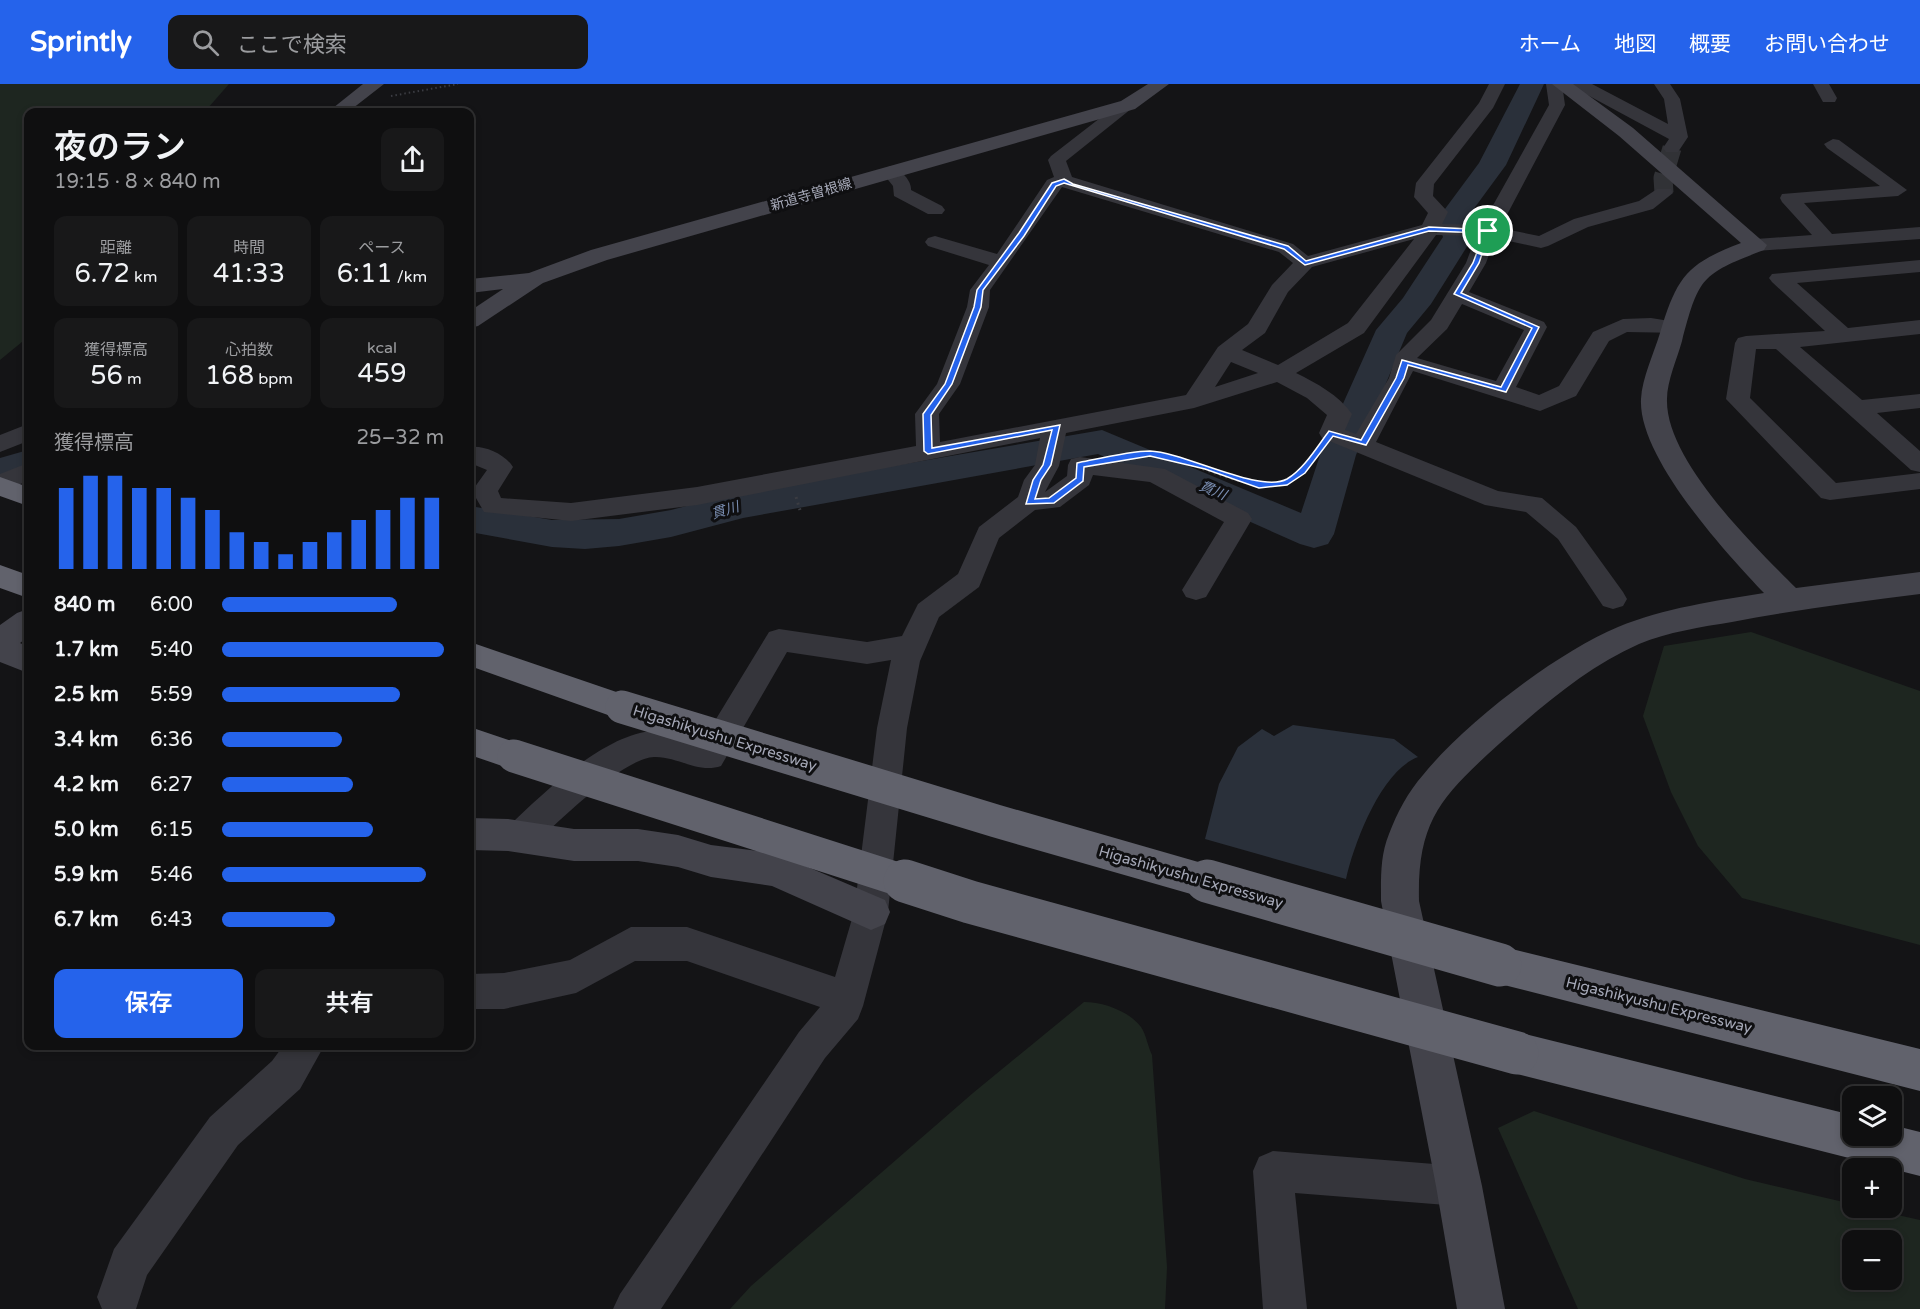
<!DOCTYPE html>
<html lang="ja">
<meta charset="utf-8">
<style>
body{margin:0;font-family:"Varela Round","Noto Sans JP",sans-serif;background:#181819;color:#f1f3f6;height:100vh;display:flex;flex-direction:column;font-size:22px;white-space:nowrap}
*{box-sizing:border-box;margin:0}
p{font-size:20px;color:#9b9c9f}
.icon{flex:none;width:33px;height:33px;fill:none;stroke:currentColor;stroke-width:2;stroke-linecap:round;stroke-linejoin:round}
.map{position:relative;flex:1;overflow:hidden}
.panel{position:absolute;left:24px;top:24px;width:450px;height:942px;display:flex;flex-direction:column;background:#0f0f10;border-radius:12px;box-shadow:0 3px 9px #0003,0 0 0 2px #2f2f30}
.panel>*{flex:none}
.controls{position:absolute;left:1842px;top:1002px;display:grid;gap:12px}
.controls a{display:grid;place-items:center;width:60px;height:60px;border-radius:12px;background:#0f0f10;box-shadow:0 3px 9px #0003,0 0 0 2px #2f2f30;font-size:30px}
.pin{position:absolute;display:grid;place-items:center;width:51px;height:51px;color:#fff;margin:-26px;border:3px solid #fff;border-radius:50%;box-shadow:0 2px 6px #0007}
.round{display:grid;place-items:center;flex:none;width:63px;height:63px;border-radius:12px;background:#181819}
.summary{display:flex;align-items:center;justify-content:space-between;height:102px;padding:0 30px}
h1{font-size:33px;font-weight:600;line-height:45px}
.stats{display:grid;grid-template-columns:repeat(3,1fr);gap:9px;height:102px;padding:6px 30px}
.stats div{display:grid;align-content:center;border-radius:12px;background:#181819;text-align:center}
.stats b{font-size:26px;font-weight:600}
.stats small{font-size:16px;font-weight:400}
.stats p{font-size:16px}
.chart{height:168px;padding:12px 30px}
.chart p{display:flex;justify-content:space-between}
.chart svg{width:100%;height:108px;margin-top:6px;stroke:#2563eb;stroke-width:6}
.cta{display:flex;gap:12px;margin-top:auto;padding:12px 30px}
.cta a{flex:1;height:69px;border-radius:12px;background:#2563eb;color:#fff;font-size:24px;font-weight:600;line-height:69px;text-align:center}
.cta a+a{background:#181819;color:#f1f3f6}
ul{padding:0 30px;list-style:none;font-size:20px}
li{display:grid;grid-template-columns:96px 72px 1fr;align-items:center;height:45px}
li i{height:15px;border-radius:8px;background:#2563eb}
header{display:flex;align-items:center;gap:36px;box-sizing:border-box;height:84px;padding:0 30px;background:#2563eb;color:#fff}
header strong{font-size:28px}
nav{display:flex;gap:33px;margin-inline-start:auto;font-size:21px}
.search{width:420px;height:54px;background:#181819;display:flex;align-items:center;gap:15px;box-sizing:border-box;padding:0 21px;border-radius:12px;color:#9b9c9f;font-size:22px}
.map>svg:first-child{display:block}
</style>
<header>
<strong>Sprintly</strong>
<div class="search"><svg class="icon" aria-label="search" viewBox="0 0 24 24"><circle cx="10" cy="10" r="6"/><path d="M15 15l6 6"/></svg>ここで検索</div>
<nav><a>ホーム</a><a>地図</a><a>概要</a><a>お問い合わせ</a></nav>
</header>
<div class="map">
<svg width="1920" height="1225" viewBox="0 0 1920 1225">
<rect width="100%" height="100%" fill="#141416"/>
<!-- green -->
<path fill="#1e2620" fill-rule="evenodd" d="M0 0H229L208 24 209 28H28V253L0 276Z
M1751 548 1920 607V861L1742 814 1698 762 1671 708 1643 632 1664 562Z
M1084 918C1103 918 1129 927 1141 943 1146 950 1148 963 1152 971L1167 1183 1165 1225H730L751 1202 973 1009Z
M1534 1027 1745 1095 1852 1120V1124H1866L1920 1136V1225H1578L1498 1044ZM1852 1156H1892V1196H1852Z"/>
<!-- water -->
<path fill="#2a303a" d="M1523 0H1540L1513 40Z
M1293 641 1394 655 1418 673C1381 687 1354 759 1346 795L1205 755 1219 700 1238 663 1262 645 1274 652Z"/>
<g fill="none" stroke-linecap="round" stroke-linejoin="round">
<!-- river -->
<path fill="#2a303a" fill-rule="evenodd" d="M1520 0H1544L1506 81 1470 130 1468 139 1473 153 1431 220 1407 249 1356 371 1334 450 1328 460 1314 464 1300 460 1098 370 743 434 671 453 619 462 585 465 552 463 470 448V422L552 436 619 435 671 426 740 408 1102 346 1301 429 1320 371 1376 246 1403 214 1443 153 1438 139 1442 129 1479 79Z
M28 366V391L0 399V374Z"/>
<!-- street-tunnel -->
<path stroke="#313236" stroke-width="19" stroke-dasharray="19 9" stroke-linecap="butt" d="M1664 109 1663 94 1672 64"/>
<!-- path-far1 -->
<path stroke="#3b3c42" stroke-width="2" stroke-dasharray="1.5 3" stroke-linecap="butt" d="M391 12 458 0"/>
<!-- path -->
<path stroke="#3b3c42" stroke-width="3" stroke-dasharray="2 4" stroke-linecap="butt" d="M1180 377C1209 385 1262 412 1290 397 1303 391 1311 377 1319 366
M796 413 800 426"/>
<!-- street -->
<path fill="#35353b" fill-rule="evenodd" d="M1489 0H1505L1493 24 1434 100 1433 112 1448 128 1442 140 1482 141 1549 21 1546 0H1592L1668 40 1664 15 1654 0H1670L1680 15 1688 53 1678 68H1666L1663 64 1669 55 1580 7H1563L1565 21 1500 144 1539 152 1574 135 1639 117 1657 105H1671L1673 109 1653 125 1588 143 1548 162 1541 164 1495 154 1486 179 1469 208 1544 238 1547 243 1516 303 1539 311 1559 302 1593 248 1623 235 1651 234 1682 239 1685 244 1682 249 1627 248 1609 257 1576 312 1540 327 1413 287 1376 358 1498 407 1542 414 1576 443 1623 508 1627 515 1623 522 1613 525 1603 522 1558 455 1526 428 1485 421 1322 354 1319 349 1327 331 1307 314 1277 298 1194 324 1066 349 1059 382 1045 408 1067 392 1068 381 1071 375 1080 373 1165 385 1248 429 1252 435 1206 513 1196 516 1186 513 1182 506 1224 438 1150 398 1093 391 1089 401 1060 423 1035 426 999 454 979 503 939 533 920 577 907 644 888 828 863 922 858 935 825 974 661 1225H613L620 1210 799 948 820 923 687 877H635L576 909 504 925H470V890L504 889 570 876 631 843H687L835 893 854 828 877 644 891 576 867 580 787 568 721 682C698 690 677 672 654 673 623 674 554 741 532 763L520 767 508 763 503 753 508 743C542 710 604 650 653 647 669 646 687 654 702 658L769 548 779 545 867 558 902 552 918 520 958 490 979 443 1018 413 1024 396 1035 381 1040 354 697 421 571 437 484 428 472 407 487 386 470 379V363C484 361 505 370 513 383L498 407 501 414 571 419 697 403 916 362 915 330 937 300 967 223 970 206 989 181 928 162 925 158 928 154 935 152 997 170 1047 96 1054 93 1048 76 1051 72 1122 17 1128 16 1136 21 1066 77 1072 93 1293 160 1308 172 1422 141 1428 129 1414 113 1416 99 1479 19ZM1062 103 1279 168 1293 179 1272 201 1248 240 1218 263 1186 311 940 358 939 330 960 300 989 223 990 206ZM1436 151 1476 152 1466 179 1431 236 1396 271 1389 294 1356 350 1345 346 1352 330C1339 311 1316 299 1296 289L1364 249ZM1414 155 1348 239 1278 281 1242 266 1265 249 1288 208 1312 183ZM1462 220 1524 246 1496 297 1417 274 1447 245ZM1231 278 1258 289 1215 303Z
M1813 0H1829L1837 14 1835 18H1823Z
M1833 55 1839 56 1907 106 1898 112 1804 119 1832 150 1920 143V155L1756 167 1749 165 1746 161 1749 157 1756 155 1812 151 1782 118 1780 114 1782 110 1880 102 1827 64 1824 60Z
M890 82C899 84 912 96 911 106L942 122 945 126 942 130H928L894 112 893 102 881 87Z
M1920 176V188L1797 199 1848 244 1920 236V250L1800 263 1862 316 1920 310V324L1877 329 1920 367V388L1911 386 1776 265H1756L1750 314 1836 399 1920 389V405L1830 416 1821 414 1726 315 1735 259 1738 254 1746 252 1825 247 1772 198 1769 194 1772 190Z
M28 340V357L0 368V351Z
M28 379V397L0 408V390Z
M283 962H324L300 1005 238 1061 147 1191 136 1225H102L97 1213 114 1165 210 1033 272 977Z
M1273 1067 1459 1082 1473 1088 1479 1102 1473 1116 1459 1122 1295 1109 1307 1225H1263L1253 1087 1259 1073Z"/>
<!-- secondary -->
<path fill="#43434b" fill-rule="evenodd" d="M363 0H384L348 28H328Z
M1148 0H1169L1135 25 607 176 543 199 478 242 470 244V227L503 205 470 209V195L529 189 591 166 1121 17Z
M1552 0H1573L1633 44 1767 161 1764 166C1701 190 1699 193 1682 257 1677 275 1667 297 1667 315 1665 376 1755 463 1796 504L1920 488V510C1857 518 1794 526 1732 538 1701 543 1668 548 1639 560 1587 583 1542 622 1499 660 1442 712 1417 736 1419 817L1482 1102 1505 1225H1457L1436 1102 1381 817C1381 794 1380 772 1389 750 1397 729 1408 708 1423 691 1465 639 1556 569 1618 543 1664 524 1715 517 1764 509 1725 468 1638 373 1641 315 1642 294 1654 269 1660 249 1677 193 1686 180 1741 159L1619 52Z
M28 525V553L20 559 28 563V589L0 578V541L17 529Z
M470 734 508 735 574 745H638L678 751 711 761 775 769 885 816 890 828 885 840 871 846 772 802 711 793 678 783 638 777H574L508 767 470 766Z"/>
<!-- highway -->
<path fill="#61626c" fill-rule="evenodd" d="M0 393 28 403V422L0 412Z
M0 481 28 491V514L0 504Z
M470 558 634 614 639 623 634 632 622 636 470 582Z
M470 643 526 662 531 672 526 682 514 686 470 671Z
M1500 862 1920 965V1007L1500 900 1486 894 1480 881 1486 868Z
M1517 948 1852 1031V1052H1892V1041L1920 1048V1092L1517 990 1502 984 1496 969 1502 954Z"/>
<!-- highway-bridge-far1 -->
<path stroke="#61626c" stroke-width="33" d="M622 623 996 737 1212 799
M514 672 910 799"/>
<!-- highway-bridge -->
<path stroke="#61626c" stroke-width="43" d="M905 797 970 818 1517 969
M1207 797 1500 881"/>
</g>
<!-- route -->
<path fill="#2563eb" stroke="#fff" stroke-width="1.5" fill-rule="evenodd" d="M1064 95 1073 100 1288 162 1306 177 1429 143 1490 146 1479 179 1461 209 1539 243 1506 308 1408 281 1404 294 1366 361 1333 352 1305 389 1287 401 1259 404 1205 385 1150 372 1084 383 1083 397 1054 419 1026 420 1033 396 1043 381 1052 346 928 370 924 367 923 330 945 300 974 223 977 206 1019 149 1052 99ZM1064 99 1284 165 1305 181 1429 147 1484 149 1473 179 1454 210 1532 244 1501 303 1402 276 1396 294 1361 356 1329 347C1317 363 1304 385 1287 395 1260 410 1184 368 1150 367 1130 367 1097 375 1077 379L1076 394 1049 414 1035 415 1041 396 1051 381 1060 341 932 364 931 331 952 300 981 223 983 206 1024 152 1056 102Z"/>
<g text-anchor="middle" stroke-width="6" stroke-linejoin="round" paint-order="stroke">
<!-- far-street labels -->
<g font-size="14" fill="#a5a8b7" stroke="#0f0f11">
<text transform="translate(811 110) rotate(-16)" y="5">新道寺曽根線</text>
</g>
<!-- far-water labels -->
<g font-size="14" font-style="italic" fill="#7b8fb3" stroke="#0f0f11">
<text transform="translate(1213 406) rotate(23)" y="5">貫川</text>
<text transform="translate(725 426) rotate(-17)" y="5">貫川</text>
</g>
<!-- street labels -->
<g font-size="15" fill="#a5a8b7" stroke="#0f0f11">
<text transform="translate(725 654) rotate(17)" y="5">Higashikyushu Expressway</text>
<text transform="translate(1191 793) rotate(16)" y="5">Higashikyushu Expressway</text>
<text transform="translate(1659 921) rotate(14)" y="5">Higashikyushu Expressway</text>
</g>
</g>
</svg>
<div class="controls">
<a><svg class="icon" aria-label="layers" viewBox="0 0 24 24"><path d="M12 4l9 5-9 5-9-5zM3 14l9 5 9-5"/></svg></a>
<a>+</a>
<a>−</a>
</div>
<div class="pin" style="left:1488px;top:147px;background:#1e9e55"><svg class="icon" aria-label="arrive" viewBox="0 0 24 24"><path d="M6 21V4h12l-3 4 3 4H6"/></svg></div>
<section class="panel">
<div class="summary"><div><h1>夜のラン</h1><p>19:15 · 8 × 840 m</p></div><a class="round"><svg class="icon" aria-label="share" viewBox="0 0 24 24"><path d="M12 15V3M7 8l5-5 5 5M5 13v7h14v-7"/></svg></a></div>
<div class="stats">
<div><p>距離</p><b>6.72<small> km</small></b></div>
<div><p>時間</p><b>41:33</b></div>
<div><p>ペース</p><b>6:11<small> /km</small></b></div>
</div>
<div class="stats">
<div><p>獲得標高</p><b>56<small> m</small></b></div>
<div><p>心拍数</p><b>168<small> bpm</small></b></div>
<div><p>kcal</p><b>459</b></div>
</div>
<div class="chart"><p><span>獲得標高</span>25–32 m</p>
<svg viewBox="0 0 160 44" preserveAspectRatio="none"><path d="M5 44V11M15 44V6M25 44V6M35 44V11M45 44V11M55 44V15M65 44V20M75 44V29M85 44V33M95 44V38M105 44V33M115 44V29M125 44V24M135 44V20M145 44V15M155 44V15"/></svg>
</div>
<ul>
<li><b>840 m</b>6:00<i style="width:79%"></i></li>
<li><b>1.7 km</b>5:40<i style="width:100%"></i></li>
<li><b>2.5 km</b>5:59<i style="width:80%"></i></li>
<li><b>3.4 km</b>6:36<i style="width:54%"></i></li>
<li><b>4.2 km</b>6:27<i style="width:59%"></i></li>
<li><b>5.0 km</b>6:15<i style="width:68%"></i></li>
<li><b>5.9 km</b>5:46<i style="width:92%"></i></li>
<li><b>6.7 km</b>6:43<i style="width:51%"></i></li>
</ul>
<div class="cta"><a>保存</a><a>共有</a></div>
</section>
</div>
